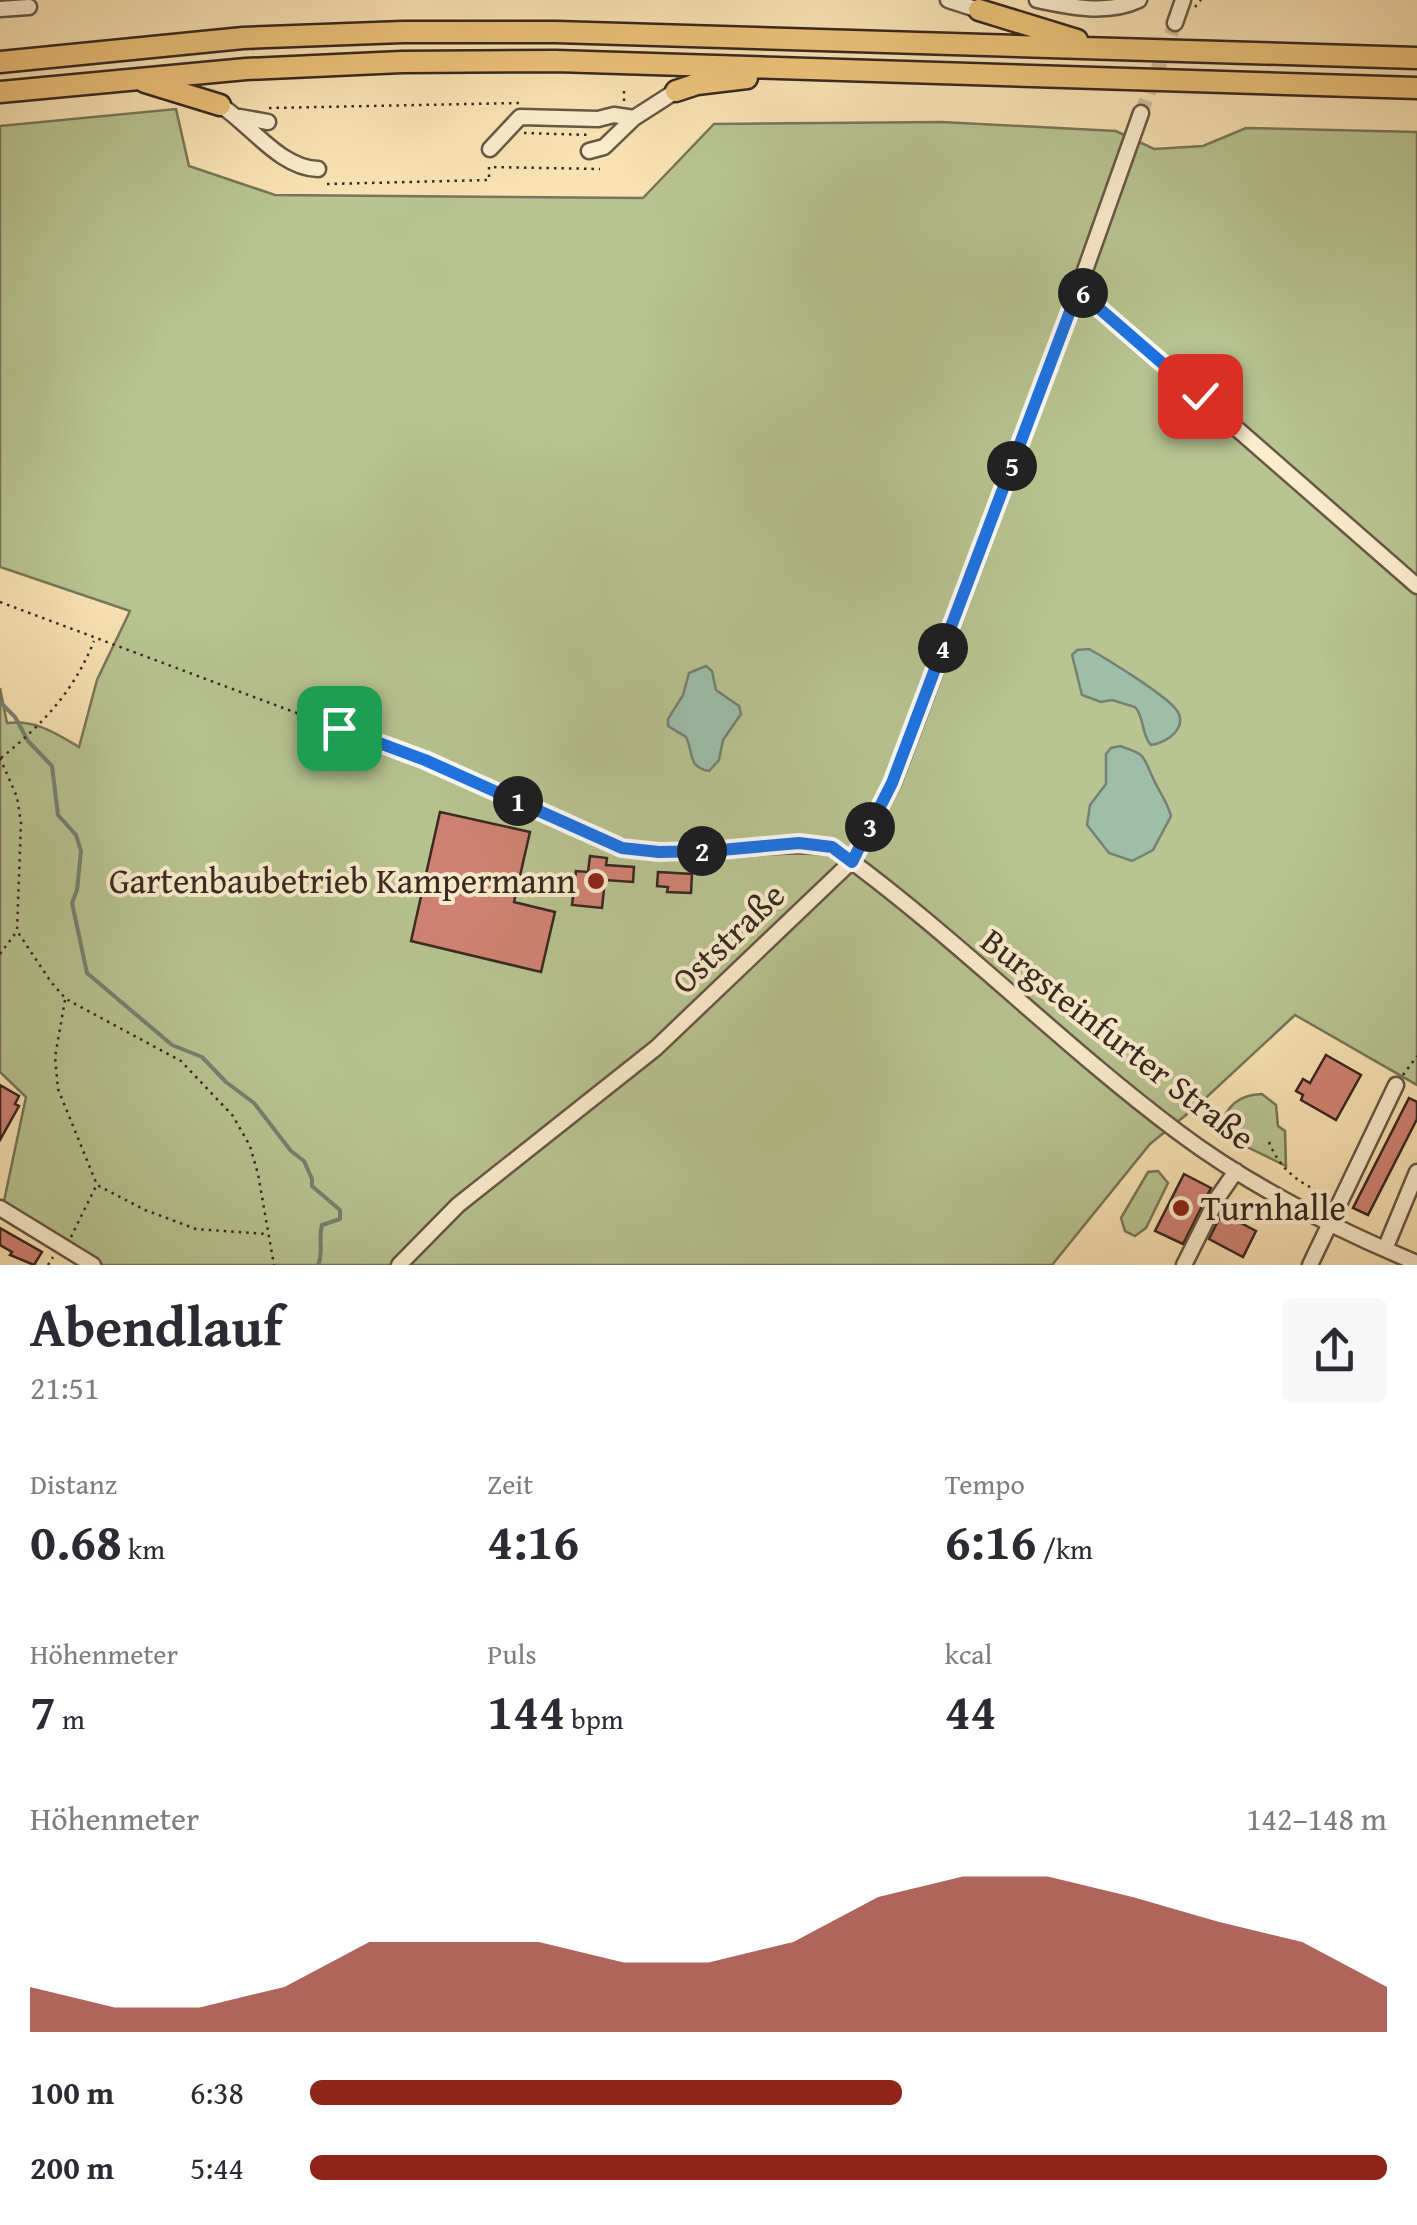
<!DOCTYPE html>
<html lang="de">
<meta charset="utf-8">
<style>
body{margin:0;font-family:"Gentium Book Plus",serif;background:#f7f7f7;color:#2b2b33;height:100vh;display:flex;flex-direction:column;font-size:38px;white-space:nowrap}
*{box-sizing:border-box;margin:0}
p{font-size:32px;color:#7c7c81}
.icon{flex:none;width:55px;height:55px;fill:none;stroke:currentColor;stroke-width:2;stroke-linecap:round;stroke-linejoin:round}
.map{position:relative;height:1265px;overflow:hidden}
.side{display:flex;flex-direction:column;background:#fff;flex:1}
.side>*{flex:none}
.pin{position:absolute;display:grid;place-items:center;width:85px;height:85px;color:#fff;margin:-42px;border-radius:20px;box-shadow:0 5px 15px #0006}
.km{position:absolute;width:50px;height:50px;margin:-25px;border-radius:50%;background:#222;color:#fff;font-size:28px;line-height:50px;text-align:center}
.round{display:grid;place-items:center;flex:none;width:105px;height:105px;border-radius:10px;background:#f7f7f7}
.headline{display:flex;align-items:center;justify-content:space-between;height:170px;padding:0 30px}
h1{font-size:55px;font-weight:700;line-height:75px}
.figures{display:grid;grid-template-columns:repeat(3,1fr);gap:15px;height:170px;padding:10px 30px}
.figures div{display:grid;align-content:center}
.figures b{font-size:50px;font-weight:700}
.figures small{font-size:28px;font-weight:400}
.figures p{font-size:28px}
.chart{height:280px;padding:20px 30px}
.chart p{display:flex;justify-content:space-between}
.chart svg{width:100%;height:180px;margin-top:10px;fill:#8f2418;opacity:.7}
ul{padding:0 30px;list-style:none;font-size:32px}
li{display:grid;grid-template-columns:160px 120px 1fr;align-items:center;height:75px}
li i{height:25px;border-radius:12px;background:#8f2418}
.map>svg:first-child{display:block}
</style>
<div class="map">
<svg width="1417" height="1265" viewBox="0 0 1417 1265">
<rect width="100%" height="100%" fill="#f9e3b4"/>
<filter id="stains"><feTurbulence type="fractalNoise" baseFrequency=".002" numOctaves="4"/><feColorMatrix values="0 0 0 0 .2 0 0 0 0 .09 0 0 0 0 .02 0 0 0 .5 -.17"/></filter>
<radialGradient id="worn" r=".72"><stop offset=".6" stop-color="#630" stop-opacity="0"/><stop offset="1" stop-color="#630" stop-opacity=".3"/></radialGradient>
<!-- green -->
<path fill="#b8c592" stroke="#787659" stroke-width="2.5" d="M176 109 189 166 275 195 643 198 714 124 942 122 1116 131 1154 149 1203 146 1246 128 1417 132V1085L1295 1015 1197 1106 1150 1144 1052 1265H83L3 1206 26 1097 0 1072V688L7 723C36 720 54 732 79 747L97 680 130 611 0 567V126Z
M1262 1094 1276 1105 1278 1126 1285 1131 1286 1166 1237 1142 1219 1126C1229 1105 1238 1095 1262 1094Z
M1158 1171 1168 1183 1146 1228 1135 1236 1125 1231 1121 1218 1148 1172Z"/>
<!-- water -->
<path fill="#9ebeaa" stroke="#758273" stroke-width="2.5" d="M1089 649C1107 659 1162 693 1175 708 1190 726 1168 743 1151 745 1141 735 1145 718 1135 707L1112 700 1101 702 1082 695 1072 655 1077 650Z
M706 666 712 671 716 690 739 706 741 714 723 740 719 760 709 771C687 767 694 753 686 737L668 726V719L683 695 689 673Z
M1120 746C1147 755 1142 755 1153 778 1159 792 1167 801 1171 816L1153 850 1132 861 1109 853 1087 825 1090 805 1106 784V754L1111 748Z"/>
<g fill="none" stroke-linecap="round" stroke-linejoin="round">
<!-- stream -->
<path stroke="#758273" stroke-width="4" d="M0 702 15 717 28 741 52 766 58 815 76 835 81 851 77 890 72 903 87 973 172 1045 202 1057 226 1082 254 1103 291 1151 304 1161 312 1179V1186L340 1210V1219L322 1225C318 1239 324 1253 318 1265"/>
</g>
<!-- building -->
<path fill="#d18375" stroke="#372820" stroke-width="2.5" d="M440 812 530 832 514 902 555 912 541 972 411 941Z
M590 856 607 858 606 865 634 867 633 882 605 880 602 908 572 905 576 871 588 872Z
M658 872 692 874 691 893 667 892 668 887 657 886Z
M1326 1055 1361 1075 1336 1120 1301 1100 1303 1095 1296 1091 1303 1079 1310 1083Z
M0 1085 19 1096 15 1104 19 1106 0 1140Z
M1409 1098 1417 1102V1119L1368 1215 1353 1208Z
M1184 1174 1211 1188 1183 1244 1155 1231Z
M1222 1213 1256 1231 1243 1257 1209 1239Z
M0 1228 42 1252 34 1265 10 1255 12 1252 0 1245Z"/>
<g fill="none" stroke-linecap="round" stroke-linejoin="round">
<!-- minor-tunnel -->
<path stroke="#d2be96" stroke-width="14" stroke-dasharray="14 7" stroke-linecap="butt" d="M1141 113 1175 23"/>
<!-- minor casing -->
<g stroke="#685745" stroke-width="19">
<path id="minor" d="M948 0 979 10
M1037 0C1069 7 1108 15 1139 0
M0 9 29 7
M1175 23 1183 0
M220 105C251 125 280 168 318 169
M240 117 268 122
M490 149 520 117 598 119 614 115 634 118
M589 151 604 147 634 118 676 91
M1078 290 1417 586
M576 827C592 834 610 845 627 848 695 861 764 839 832 847 952 933 1059 1043 1178 1132 1251 1187 1333 1228 1417 1263
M0 1208 93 1265
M1385 1249 1417 1172
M399 1265 458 1205 656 1048 852 861 893 783 1078 290 1141 113
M1184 1265 1218 1197 1236 1171
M1310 1265 1396 1085"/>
</g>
<!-- highway casing -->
<g stroke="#372820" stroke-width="25">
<path id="highway" d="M979 10 1077 40
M0 62 243 38 403 32H556L1417 58
M145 82 220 105
M676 91 697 84 747 78
M0 92 246 69 402 62 556 61 1417 88"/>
</g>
<!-- path -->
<path stroke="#372820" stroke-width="2.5" stroke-dasharray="2.5 5" stroke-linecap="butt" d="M1195 7 1201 0
M624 101V88
M269 108 520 103
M524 133 591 135
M327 184 489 180V167L600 169
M0 602 425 761 562 821
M0 758 17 797 21 823 17 931 51 982 66 999 181 1061 233 1116 250 1146 258 1174 274 1265
M1 758C43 724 74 691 94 641
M0 954 17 931
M65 1000 55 1057 58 1089 97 1185 145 1210 196 1229 266 1234
M1403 1075 1417 1056
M1269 1142C1280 1170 1299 1183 1326 1195
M71 1237 96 1186
M48 1265 53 1257"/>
<!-- minor -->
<use href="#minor" stroke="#fbedce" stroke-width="14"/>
<!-- highway -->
<use href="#highway" stroke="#ecc27a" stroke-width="20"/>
</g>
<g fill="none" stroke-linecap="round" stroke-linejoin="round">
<!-- route casing -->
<g stroke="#fff" stroke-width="20">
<path id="route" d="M339 728 425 760 622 848 659 852 710 851 799 843 832 847 852 862 892 783 1078 290 1200 396"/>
</g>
<!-- route -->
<use href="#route" stroke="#1a73e8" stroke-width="12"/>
</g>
<!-- markers -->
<g fill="#8f2418" stroke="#fbedce" stroke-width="4">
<circle cx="596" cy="881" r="10"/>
<circle cx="1181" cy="1208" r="10"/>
</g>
<g text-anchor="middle" stroke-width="8" stroke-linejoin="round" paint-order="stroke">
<!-- poi labels -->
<g font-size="35" fill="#372820" stroke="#fbedce" text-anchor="end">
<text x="576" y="893">Gartenbaubetrieb Kampermann</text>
<text x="1201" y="1220" text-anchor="start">Turnhalle</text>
</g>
<!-- street labels -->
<g font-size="35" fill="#372820" stroke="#fbedce">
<text transform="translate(728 938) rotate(-44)" y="12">Oststraße</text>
<text transform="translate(1118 1039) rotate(38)" y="12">Burgsteinfurter Straße</text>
</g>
</g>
<rect width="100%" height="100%" filter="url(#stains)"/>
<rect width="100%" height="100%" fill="url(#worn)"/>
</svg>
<div class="pin" style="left:339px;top:728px;background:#1e9e55"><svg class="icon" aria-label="arrive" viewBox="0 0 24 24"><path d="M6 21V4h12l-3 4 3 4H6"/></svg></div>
<div class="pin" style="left:1200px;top:396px;background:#d93025"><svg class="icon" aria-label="check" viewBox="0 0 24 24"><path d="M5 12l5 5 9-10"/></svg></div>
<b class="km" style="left:518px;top:801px">1</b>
<b class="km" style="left:702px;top:851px">2</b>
<b class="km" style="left:870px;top:827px">3</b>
<b class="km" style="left:943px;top:648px">4</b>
<b class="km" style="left:1012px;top:466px">5</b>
<b class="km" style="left:1083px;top:293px">6</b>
</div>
<section class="side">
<div class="headline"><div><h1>Abendlauf</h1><p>21:51</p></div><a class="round"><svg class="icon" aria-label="share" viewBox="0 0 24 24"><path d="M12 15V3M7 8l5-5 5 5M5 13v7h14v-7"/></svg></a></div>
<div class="figures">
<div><p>Distanz</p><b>0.68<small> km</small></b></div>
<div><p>Zeit</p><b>4:16</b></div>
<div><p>Tempo</p><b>6:16<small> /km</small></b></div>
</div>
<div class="figures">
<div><p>Höhenmeter</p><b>7<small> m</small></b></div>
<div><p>Puls</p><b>144<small> bpm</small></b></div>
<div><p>kcal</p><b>44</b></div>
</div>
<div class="chart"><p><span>Höhenmeter</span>142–148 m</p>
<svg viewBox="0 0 160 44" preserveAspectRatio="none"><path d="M0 44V33L10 38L20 38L30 33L40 22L50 22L60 22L70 27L80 27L90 22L100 11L110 6L120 6L130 11L140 17L150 22L160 33V44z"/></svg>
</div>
<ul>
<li><b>100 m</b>6:38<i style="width:55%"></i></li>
<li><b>200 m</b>5:44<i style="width:100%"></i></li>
</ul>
</section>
